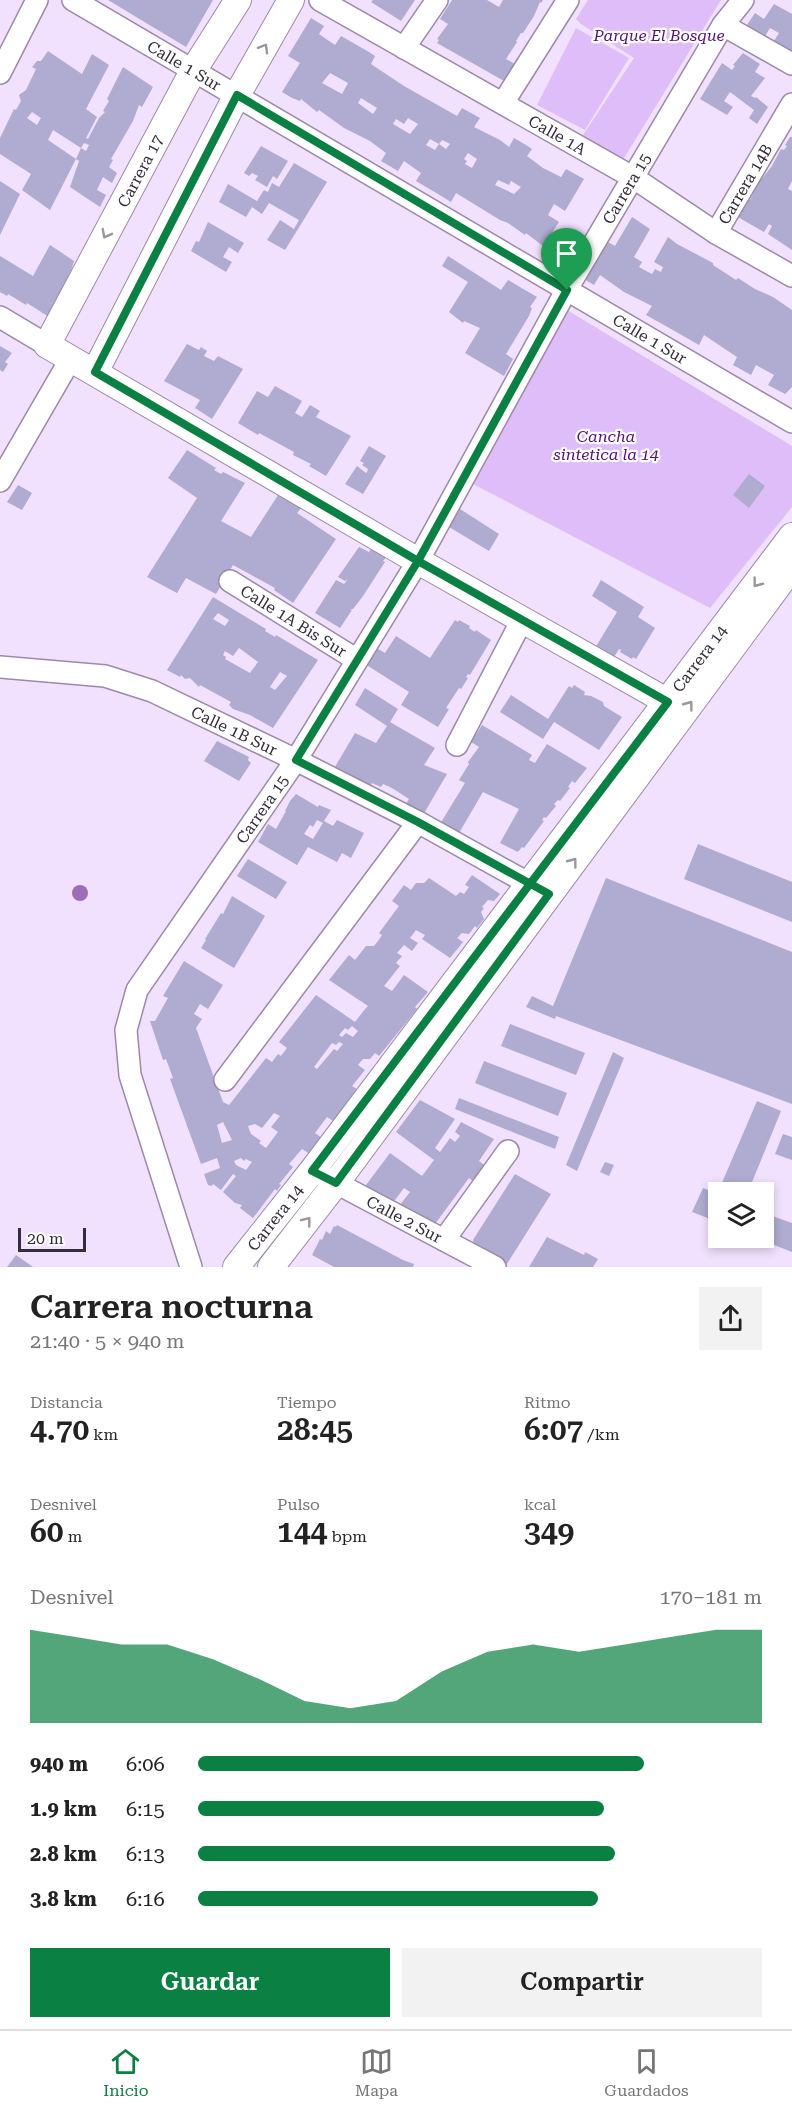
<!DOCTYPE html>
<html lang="es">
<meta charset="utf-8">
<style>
body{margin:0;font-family:"Roboto Serif",serif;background:#f2f2f2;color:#222;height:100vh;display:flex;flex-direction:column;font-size:22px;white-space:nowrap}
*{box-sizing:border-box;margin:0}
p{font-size:20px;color:#767676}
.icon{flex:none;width:33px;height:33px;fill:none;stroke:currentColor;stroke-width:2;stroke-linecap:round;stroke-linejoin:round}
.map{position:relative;height:1267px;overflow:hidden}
.side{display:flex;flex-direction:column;background:#fff;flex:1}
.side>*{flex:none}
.fabs{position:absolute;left:708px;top:1182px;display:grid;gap:12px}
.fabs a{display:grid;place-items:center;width:66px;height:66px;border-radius:0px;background:#fff;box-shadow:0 3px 9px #0003;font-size:30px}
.scale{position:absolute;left:18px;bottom:15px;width:68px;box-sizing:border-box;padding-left:6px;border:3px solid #342c3b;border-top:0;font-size:16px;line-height:21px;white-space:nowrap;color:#342c3b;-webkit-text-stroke:4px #fff;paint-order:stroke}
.pin{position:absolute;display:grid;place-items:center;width:51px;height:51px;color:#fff;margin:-62px -26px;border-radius:50% 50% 50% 0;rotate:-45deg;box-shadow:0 0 6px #0007}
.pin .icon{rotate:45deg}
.round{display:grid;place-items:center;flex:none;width:63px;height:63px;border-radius:0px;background:#f2f2f2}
.overview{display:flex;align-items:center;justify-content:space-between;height:102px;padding:0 30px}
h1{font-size:33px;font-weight:600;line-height:45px}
.figures{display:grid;grid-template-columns:repeat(3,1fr);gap:9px;height:102px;padding:6px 30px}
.figures div{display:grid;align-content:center}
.figures b{font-size:30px;font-weight:600}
.figures small{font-size:16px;font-weight:400}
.figures p{font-size:16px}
.chart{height:168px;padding:12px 30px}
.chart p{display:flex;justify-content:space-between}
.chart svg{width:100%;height:108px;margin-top:6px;fill:#0b8043;opacity:.7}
.button{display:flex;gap:12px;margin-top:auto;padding:12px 30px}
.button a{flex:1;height:69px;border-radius:0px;background:#0b8043;color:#fff;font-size:24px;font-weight:600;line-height:69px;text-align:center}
.button a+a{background:#f2f2f2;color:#222}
ul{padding:0 30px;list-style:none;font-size:20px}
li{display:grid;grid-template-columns:96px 72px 1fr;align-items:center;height:45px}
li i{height:15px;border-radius:8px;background:#0b8043}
.tab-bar{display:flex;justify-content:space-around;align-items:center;height:84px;border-top:2px solid #e0e0e0;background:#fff;font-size:16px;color:#767676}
.tab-bar a{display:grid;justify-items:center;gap:3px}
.tab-bar .active{color:#0b8043}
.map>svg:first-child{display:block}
</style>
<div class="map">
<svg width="792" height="1267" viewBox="0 0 792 1267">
<rect width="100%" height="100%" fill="#f1e1fe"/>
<!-- green -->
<path fill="#dfbdf9" d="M588 0H721L621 163 581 138 634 58 581 24 576 19Z
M576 28 629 58 585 130 537 105Z
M567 310 792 446V507L710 608 473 484Z"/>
<!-- building -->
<path fill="#afabd1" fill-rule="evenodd" d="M108 0H213L186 47Z
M373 0H415L401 21 371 2Z
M452 0H487L499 7 503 0H543L541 3 540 2 534 16 523 33H521L516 41 517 42 506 59 515 64 504 81 437 43 439 40 437 39 448 24 440 19Z
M774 4 792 14V62L769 49 779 33 770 28 765 36 756 32 753 37 743 31 755 13 764 19Z
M311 18 324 26 319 34 335 45 341 36 369 52 375 56 371 64 404 86 457 116 462 108 480 118 474 127 500 140 509 147 514 138 526 145 532 149 527 156 543 168 561 177 566 169 584 179 565 211 554 204 548 215 559 222 543 246 526 233 525 235 508 223 500 220 456 193 451 202 443 197 416 181 421 173 404 161 398 171 381 161 386 153 370 141 344 128 319 110 317 112 301 99 300 101 292 98 282 92 300 63 288 56ZM330 73 348 83 342 94 322 83ZM361 98 377 108 373 114 358 103ZM408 118 418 124 410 134 393 124 396 119 404 124ZM430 139 439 144 442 140 450 144 446 149 439 144 435 150 426 145ZM468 153 477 159 472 168 465 164 467 161 464 159ZM498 180 509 185 511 181 521 187 514 194 495 185Z
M48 51 82 74 92 54 109 65 86 109 97 117 86 138 88 139 99 118 105 112 103 111 109 101 107 99 123 67 153 87 142 107 139 105 133 121 111 159 113 160 109 167 117 173 112 183 103 177 97 190 106 195 100 207 70 187 79 161 76 159 81 148 86 151 89 145 84 143 81 148 53 130 48 140 76 159 50 210 22 190 31 174 0 154V138L14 109 16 110 21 101 19 95 26 90 36 69 32 67 37 61H41ZM32 112 41 118 37 125 27 118Z
M743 53 760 64 755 72 765 78 751 96 755 98 756 97 768 107 757 124 749 118 754 110 730 92 724 101 733 107 727 115 700 99 722 63 732 70 735 66 733 65Z
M790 137H792V181L788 189 792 191V250L768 234 772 226 769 224 764 232 736 216 744 204 746 205 748 203 746 202 747 199 750 200 759 182 772 166 781 149 784 150 787 146 785 145Z
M261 146 288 161 277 179 273 176 267 187 255 180 258 176 252 173 249 176 244 173Z
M294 163 327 182 285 250 267 240 280 220 294 229 299 220 269 203 262 214 252 207 246 217 219 202 228 184 257 201 264 190 268 192 272 183 279 187Z
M0 181 20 194 0 235Z
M632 217 650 229 634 257 642 262 639 267 648 272 652 274 655 269 661 272 663 267 654 262 668 237 677 244 713 263V265L736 280 738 278 755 289 773 297 792 310V387L785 394 768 385 774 375 756 365 751 375 733 365 737 357 704 335 699 345 664 325 646 315 652 306 624 292 600 275 594 285 584 279 606 241 615 246Z
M208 222 244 243 238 253 229 247 223 257 232 262 226 272 191 251 196 241 199 242Z
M50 245 74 261 70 274 49 317 27 303 26 305 8 294 7 296 0 292V256L33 276Z
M448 256 501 290 508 280 537 297 530 307 532 308 529 316 506 354 513 359 504 376 465 353 480 328 464 321 463 323 449 312 468 282 442 266Z
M187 344 199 350 201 347 207 351 204 356 214 361 218 356 243 369 212 419 195 408 200 400 164 381Z
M0 346 12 353 5 362 8 364 3 372 0 370Z
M275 386 302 401 295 413 302 417 310 405 320 411 316 417 351 436 326 476 309 466 311 464 293 455 294 452 259 433 258 435 238 423 257 391 268 397Z
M369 446 386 456 363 494 345 484 357 466 366 473 367 472 368 469 362 465 364 463 360 461Z
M187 450 216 468 214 470 221 474 223 472 245 483 221 521 251 537 280 492 303 506 297 513 336 539 293 603 274 590 275 588 233 565 216 594 186 578 177 593 147 577 197 498 168 478Z
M749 474 765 486 749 508 733 495Z
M18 485 32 493 22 510 7 502Z
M460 509 499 534 489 551 449 527Z
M359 547 369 552 372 547 387 556 383 561 385 562 363 596 353 609H350L352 610 340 628 315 613 336 580 344 584 348 579 345 581 338 577Z
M601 580 644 607 638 617 655 628 636 659 633 657 632 659 620 652 621 650 619 649 613 659 595 648 617 612 592 596Z
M213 597 266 629 265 631 275 637 276 635 318 660 273 728 250 715 233 709 229 705 231 702 200 685 199 687 190 678 185 679 181 675 180 677 167 670ZM218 613 229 620 225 626 213 619ZM239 648 258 662 250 673 225 659 226 657 223 655 225 651 233 656ZM280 672 287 676 275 690 270 687Z
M455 620 458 622 459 620 470 626 469 628 475 632 476 630 491 640 470 675 468 674 466 677 468 678 461 689 459 688 446 708 449 709 438 727 401 705 409 692 365 664 375 647 385 653 396 636 430 658Z
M574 685 585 692 584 695 591 696 603 702 604 706 622 717 599 750 554 722 543 739 500 712 511 695 548 719 569 686 572 688Z
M365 688 398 709 390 722 435 748 424 765 447 774 423 815 404 807 409 799 392 788 383 784 381 787 372 783 368 790 332 772 355 733 376 743 387 726 355 705Z
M482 725 532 755 529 760 535 763 547 744 587 768 575 783 572 781 568 787 570 788 560 801 558 800 554 804 556 806 546 818 544 817 542 820 544 821 524 848 522 847 518 852 500 843 519 809 483 792 459 833 440 824 465 783 459 780 469 764 468 762 479 747 471 742Z
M217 741 249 757 248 760 251 763 239 781 204 761Z
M296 794 318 807 319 805 331 810 324 821 333 826 337 820 364 833 351 858 342 853 337 862 308 847 297 865 258 842 268 824 276 829 286 811H285L290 801ZM317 820 323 823 313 839 304 834 310 825 313 827Z
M698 844 792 882V922L684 879Z
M248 859 287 882 276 899 237 876Z
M472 875 500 894 494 901 488 900 482 907 484 908 481 912 484 919 477 928 475 926 469 934 462 933 457 938 463 942 450 958 422 939 425 935 416 930 410 938 418 943 412 951 404 945 397 953 402 956 396 963 400 966 384 986 392 991 404 975 428 992 415 1007 417 1009 379 1056 375 1053 370 1059H363L358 1065 365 1070 352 1086 360 1091 335 1122 327 1117 315 1133 322 1138 310 1154 302 1149 289 1164 293 1167 279 1184 281 1185 277 1191 275 1189 253 1218 240 1208 242 1205 235 1203 223 1192 236 1176 233 1174 221 1190 213 1184 212 1186 208 1185 204 1174 220 1168 217 1158 201 1164 170 1079 173 1078 166 1059 163 1060 150 1021H155L168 998 163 996 184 961 223 985 208 1009 200 1004 194 1014 202 1019 196 1028 223 1102 229 1105 266 1058 272 1062 278 1054 281 1056 287 1048 279 1042 316 995 355 1022 365 1009 368 1006 329 980 349 955 355 960 366 946H374L378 941 382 935 379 933 399 906 392 901 404 885 411 890 416 883H424L429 878 456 896 460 892 464 894 469 887 465 885ZM352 1026 358 1031 353 1037 346 1033 342 1037 339 1035 345 1028 348 1030ZM339 1042 343 1044 337 1051 334 1049 317 1069 314 1067 332 1043 336 1045ZM274 1113 280 1116 271 1127 278 1132 266 1148 259 1143 261 1141 251 1134 248 1126 255 1124 262 1128ZM223 1122 232 1140 222 1143 217 1125ZM241 1158 244 1161 246 1159 252 1162 246 1170 236 1165 234 1161Z
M606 878 792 952V1104L556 1016 555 1019 526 1007 532 996 553 1006Z
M232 896 265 916 234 968 201 948 206 940 205 939 221 913 223 914Z
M510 1024 585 1053 576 1075 501 1046Z
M613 1052 624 1058 577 1171 566 1165Z
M484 1061 567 1093 558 1116 475 1083Z
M459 1098 559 1137 555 1149 455 1109Z
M420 1100 455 1119 435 1148 440 1152 450 1138 455 1142 460 1136 455 1132 461 1122 494 1139 479 1161 487 1167 475 1183 469 1178 432 1228 396 1210 410 1192 404 1188 392 1204 367 1188 366 1185 390 1153 422 1176 434 1160 396 1132Z
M757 1101 781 1111 748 1192H718Z
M783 1134 792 1137V1160L775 1154Z
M605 1162 614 1165 609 1176 600 1172Z
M515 1174 551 1194 505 1267 487 1259 491 1252 474 1244 473 1240Z
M703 1188 718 1194V1222L692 1212Z
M764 1213 792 1223V1252L756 1238H764Z
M337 1225 403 1260 414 1264 413 1267H334L312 1255 320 1239 322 1240 326 1231 330 1234 334 1226 336 1227Z
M547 1237 584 1255 585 1252 598 1259 593 1267H529Z
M16 1255 33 1267H7Z"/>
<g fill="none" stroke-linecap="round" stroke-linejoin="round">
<!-- minor casing -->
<g stroke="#9c89ab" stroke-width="24">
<g id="minor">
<path id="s1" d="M73 0 792 422"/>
<path id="s2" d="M320 0 634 178 716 233 792 276"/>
<path d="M723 25 792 64"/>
<path d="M404 48 437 0"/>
<path d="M0 73 37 0"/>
<path d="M503 103 568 0"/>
<path id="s3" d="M716 233 792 104"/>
<path d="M0 317 47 345"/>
<path d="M0 481 70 360"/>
<path id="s4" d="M230 581 357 660"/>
<path id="s5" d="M0 667 105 676 152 691 296 760 418 822 542 891"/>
<path d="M457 745 522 620"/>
<path d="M225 1080 418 822"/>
<path id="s6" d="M323 1176 495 1267"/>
<path d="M444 1240 508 1151"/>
<path id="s7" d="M191 1267 130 1075 126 1030 137 990 296 760 418 561 567 289 723 25 743 0"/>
</g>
</g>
<!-- tertiary casing -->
<g stroke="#9c89ab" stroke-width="28">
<g id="tertiary">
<path d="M238 0 193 71 47 345 418 561 668 702"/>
<path d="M95 372 237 95 291 0"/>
<path id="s8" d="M236 1267 312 1171 792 536"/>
<path d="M271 1267 336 1183 792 567"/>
</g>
</g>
<!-- minor -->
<use href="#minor" stroke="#fff" stroke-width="21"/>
<!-- tertiary -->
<use href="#tertiary" stroke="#fff" stroke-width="26"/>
</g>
<!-- trees -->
<circle fill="#9d6eb6" cx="80" cy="893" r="8"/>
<!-- one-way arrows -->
<defs><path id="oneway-chevron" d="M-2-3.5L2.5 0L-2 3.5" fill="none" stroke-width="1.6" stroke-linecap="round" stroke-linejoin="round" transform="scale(1.5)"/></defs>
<g stroke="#9a969d">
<use href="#oneway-chevron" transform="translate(264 48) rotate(-60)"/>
<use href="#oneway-chevron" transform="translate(106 234) rotate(118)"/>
<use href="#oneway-chevron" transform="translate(757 583) rotate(127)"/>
<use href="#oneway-chevron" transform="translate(689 705) rotate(-53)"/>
<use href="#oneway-chevron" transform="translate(573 862) rotate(-53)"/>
<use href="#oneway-chevron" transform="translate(307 1221) rotate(-52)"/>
</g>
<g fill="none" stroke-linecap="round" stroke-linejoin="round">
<!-- route casing -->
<g stroke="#fff" stroke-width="12">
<path id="route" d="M567 290 237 95 95 372 418 561 296 760 418 822 549 894 336 1183 312 1171 668 702 418 561 567 290"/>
</g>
<!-- route -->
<use href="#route" stroke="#0b8043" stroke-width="8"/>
</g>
<g text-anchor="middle" stroke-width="4.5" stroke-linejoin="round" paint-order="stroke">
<!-- park labels -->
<g font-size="16" font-style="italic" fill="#580f7c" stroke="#fff">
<text x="659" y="41">Parque El Bosque</text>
<text x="606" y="442">Cancha<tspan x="606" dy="18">sintetica la 14</tspan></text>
</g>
<!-- street labels -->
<g font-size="16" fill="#342c3b" stroke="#fff">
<text dy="6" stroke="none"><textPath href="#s1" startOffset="129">Calle 1 Sur</textPath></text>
<text dy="6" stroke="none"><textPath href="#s2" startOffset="273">Calle 1A</textPath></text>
<text transform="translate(140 171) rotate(-62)" y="6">Carrera 17</text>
<text dy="6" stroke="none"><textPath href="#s3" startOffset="57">Carrera 14B</textPath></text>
<text dy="6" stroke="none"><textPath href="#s7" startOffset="1228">Carrera 15</textPath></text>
<text dy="6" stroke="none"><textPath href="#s1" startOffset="669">Calle 1 Sur</textPath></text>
<text dy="6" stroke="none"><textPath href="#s4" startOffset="75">Calle 1A Bis Sur</textPath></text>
<text dy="6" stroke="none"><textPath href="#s8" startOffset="765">Carrera 14</textPath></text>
<text dy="6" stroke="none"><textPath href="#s5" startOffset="246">Calle 1B Sur</textPath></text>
<text dy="6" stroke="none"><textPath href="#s7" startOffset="508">Carrera 15</textPath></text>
<text dy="6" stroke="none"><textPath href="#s8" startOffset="63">Carrera 14</textPath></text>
<text dy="6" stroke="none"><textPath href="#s6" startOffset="92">Calle 2 Sur</textPath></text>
</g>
</g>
</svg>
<div class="fabs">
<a><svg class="icon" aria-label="layers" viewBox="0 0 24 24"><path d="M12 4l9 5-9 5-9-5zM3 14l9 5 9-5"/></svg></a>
</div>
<div class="scale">20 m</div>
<div class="pin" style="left:567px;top:290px;background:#1e9e55"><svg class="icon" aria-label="arrive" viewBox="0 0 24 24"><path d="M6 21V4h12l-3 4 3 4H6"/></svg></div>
</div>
<section class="side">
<div class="overview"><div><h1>Carrera nocturna</h1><p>21:40 · 5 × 940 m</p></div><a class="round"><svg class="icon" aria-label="share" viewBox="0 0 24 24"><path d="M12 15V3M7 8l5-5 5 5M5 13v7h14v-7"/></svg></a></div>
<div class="figures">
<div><p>Distancia</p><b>4.70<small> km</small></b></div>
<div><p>Tiempo</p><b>28:45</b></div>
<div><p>Ritmo</p><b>6:07<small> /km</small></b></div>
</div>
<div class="figures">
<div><p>Desnivel</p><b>60<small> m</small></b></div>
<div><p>Pulso</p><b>144<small> bpm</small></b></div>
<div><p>kcal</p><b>349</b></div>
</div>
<div class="chart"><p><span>Desnivel</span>170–181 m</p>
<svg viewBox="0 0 160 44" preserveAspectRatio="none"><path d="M0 44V6L10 9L20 12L30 12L40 18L50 26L60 35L70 38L80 35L90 23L100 15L110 12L120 15L130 12L140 9L150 6L160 6V44z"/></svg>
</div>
<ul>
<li><b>940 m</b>6:06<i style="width:79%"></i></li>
<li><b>1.9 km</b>6:15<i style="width:72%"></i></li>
<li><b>2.8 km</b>6:13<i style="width:74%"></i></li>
<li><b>3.8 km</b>6:16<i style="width:71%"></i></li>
</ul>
<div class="button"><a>Guardar</a><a>Compartir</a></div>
</section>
<nav class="tab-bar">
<a class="active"><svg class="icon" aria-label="home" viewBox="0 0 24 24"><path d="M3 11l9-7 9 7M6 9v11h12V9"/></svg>Inicio</a>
<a><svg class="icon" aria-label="map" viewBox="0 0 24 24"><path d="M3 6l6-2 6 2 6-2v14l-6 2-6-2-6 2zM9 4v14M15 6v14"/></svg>Mapa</a>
<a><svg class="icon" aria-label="saved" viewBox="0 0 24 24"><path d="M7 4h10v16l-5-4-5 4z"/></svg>Guardados</a>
</nav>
